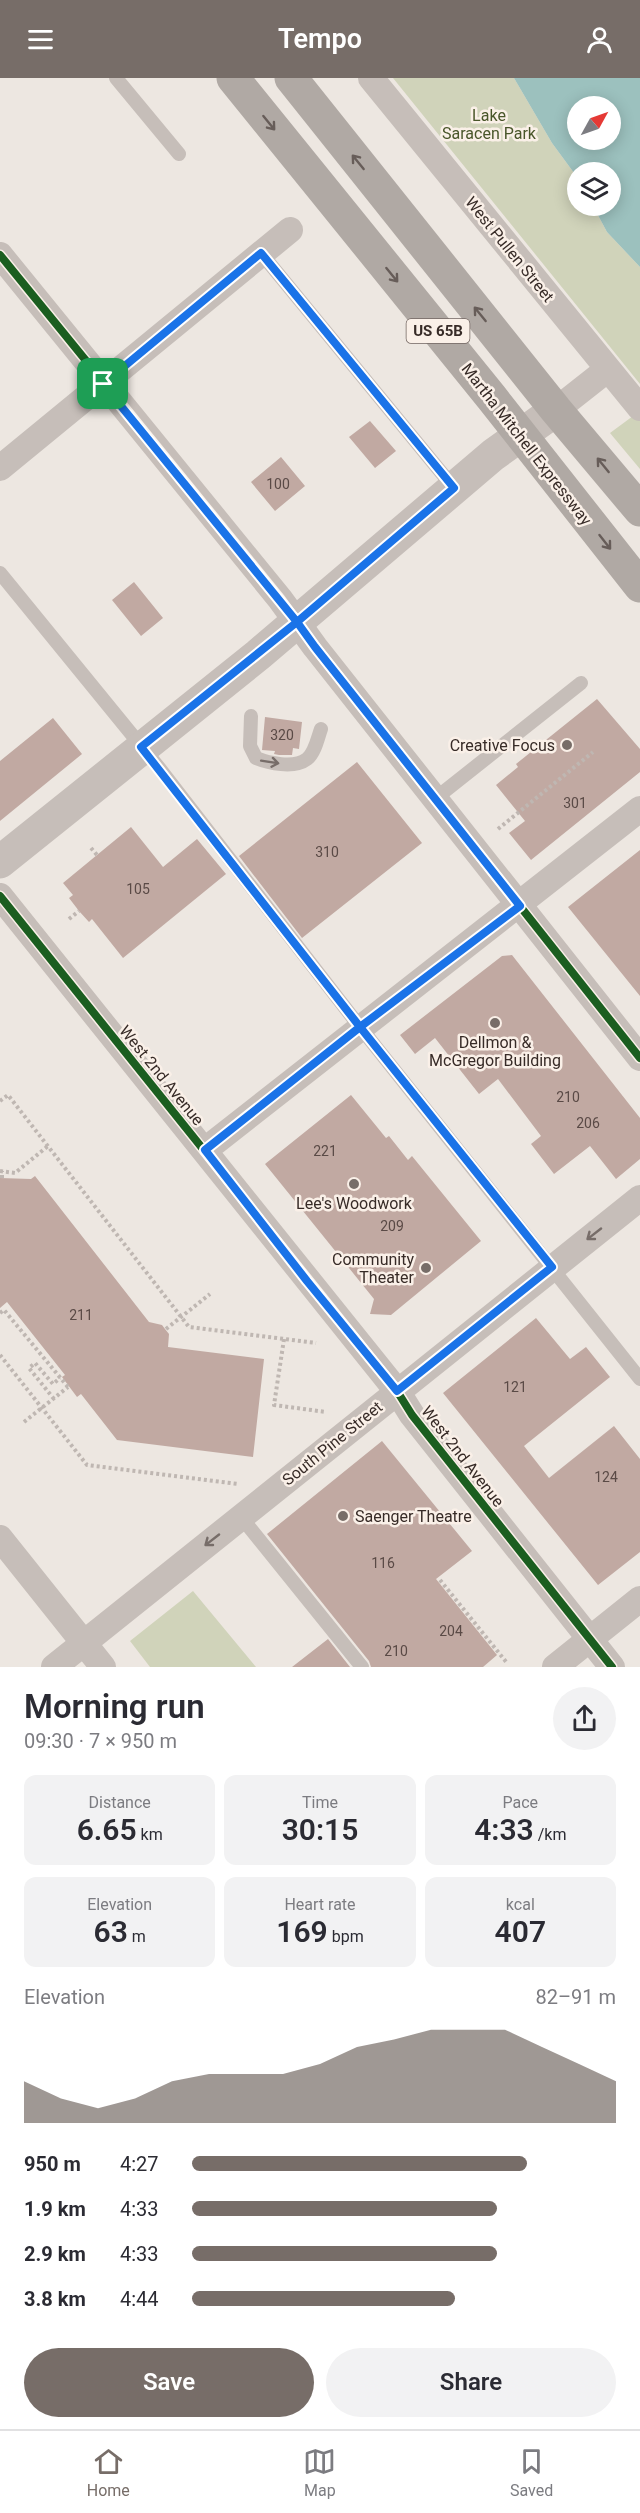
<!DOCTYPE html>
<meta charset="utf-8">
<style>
body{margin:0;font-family:Roboto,sans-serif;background:#f2f2f3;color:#2b2b33;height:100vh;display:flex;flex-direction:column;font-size:22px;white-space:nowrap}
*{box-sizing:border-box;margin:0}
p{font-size:20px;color:#7c7c81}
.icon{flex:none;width:33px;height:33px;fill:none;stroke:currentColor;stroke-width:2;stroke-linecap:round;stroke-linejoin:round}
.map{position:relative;height:1589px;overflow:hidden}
.side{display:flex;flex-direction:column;background:#fff;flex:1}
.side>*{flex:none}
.needle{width:39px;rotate:50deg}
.tools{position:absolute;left:567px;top:18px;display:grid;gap:12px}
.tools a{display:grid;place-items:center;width:54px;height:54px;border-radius:50%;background:#fff;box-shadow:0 3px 15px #0003;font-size:30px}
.pin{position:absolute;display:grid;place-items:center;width:51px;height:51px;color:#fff;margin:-26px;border-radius:12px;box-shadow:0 3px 9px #0006}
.round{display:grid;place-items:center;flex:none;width:63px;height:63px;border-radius:32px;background:#f2f2f3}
.summary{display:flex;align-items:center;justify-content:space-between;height:102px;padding:0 24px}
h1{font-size:33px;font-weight:600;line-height:45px}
.metrics{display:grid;grid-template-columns:repeat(3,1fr);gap:9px;height:102px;padding:6px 24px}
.metrics div{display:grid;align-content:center;border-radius:12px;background:#f2f2f3;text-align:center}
.metrics b{font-size:30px;font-weight:600}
.metrics small{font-size:16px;font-weight:400}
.metrics p{font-size:16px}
.chart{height:168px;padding:12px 24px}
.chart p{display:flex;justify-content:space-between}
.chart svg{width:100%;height:108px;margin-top:6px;fill:#776d68;opacity:.7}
.cta{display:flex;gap:12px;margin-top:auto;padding:12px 24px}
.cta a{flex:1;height:69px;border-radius:36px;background:#776d68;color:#fff;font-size:24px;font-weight:600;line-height:69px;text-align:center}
.cta a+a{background:#f2f2f3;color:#2b2b33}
ul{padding:0 24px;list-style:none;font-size:20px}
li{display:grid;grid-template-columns:96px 72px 1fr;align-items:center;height:45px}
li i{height:15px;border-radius:8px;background:#776d68}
header{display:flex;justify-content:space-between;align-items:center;height:78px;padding:0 24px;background:#776d68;color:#fff;font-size:27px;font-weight:600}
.tabs{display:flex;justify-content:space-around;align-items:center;height:84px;border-top:2px solid #e1e1e2;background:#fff;font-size:16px;color:#7c7c81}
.tabs a{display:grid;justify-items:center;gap:3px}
.tabs .current{color:#776d68}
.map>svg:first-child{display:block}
</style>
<header><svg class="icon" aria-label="menu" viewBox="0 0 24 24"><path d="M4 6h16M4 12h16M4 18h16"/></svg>Tempo<svg class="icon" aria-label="person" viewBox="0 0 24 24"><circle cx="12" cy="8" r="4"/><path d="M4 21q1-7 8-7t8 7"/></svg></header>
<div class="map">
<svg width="640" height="1589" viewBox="0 0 640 1589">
<rect width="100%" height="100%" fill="#ede7e1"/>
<!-- green -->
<path fill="#d0d3ba" d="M393 0H514L552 65 577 99 578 128H593L607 154 640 189V306Z
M633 338 637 342 640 340V391L610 355Z
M193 1513 256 1589H150L130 1563Z"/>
<!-- water -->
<path fill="#9cc1be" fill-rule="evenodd" d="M514 0H640V189L607 154 593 128H610V94H578L577 99 552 65ZM578 28H610V62H578Z"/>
<!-- building -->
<path fill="#c1a9a2" d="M370 343 396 373 375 390 349 359Z
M281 379 305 408 275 433 251 404Z
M134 504 163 540 141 558 112 522Z
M597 621 640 671V694L531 782 509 755 525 743 496 707 518 689 516 686Z
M265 639 302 644 299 671 293 670 292 677H279L274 676 275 673 262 672Z
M53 640 82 676 0 743V683Z
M357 684 422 765 302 860 239 778Z
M131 749 163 789 197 761 226 796 123 880 92 841 89 844 79 833 69 820 73 817 63 805Z
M640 772V918L568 829Z
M512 877 640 1040V1081L616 1101 590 1068 554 1096 531 1066 541 1058 498 1001 479 1016 435 960 415 976 400 957 502 878Z
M351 1017 386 1060 389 1058 408 1082 412 1078 481 1163 391 1237 370 1236 374 1221 265 1086Z
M35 1098 149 1244 162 1247 165 1251 169 1256 168 1269 264 1281 253 1379 117 1362 81 1316 77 1319 62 1299 65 1297 7 1224 0 1230V1100L31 1101Z
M536 1240 570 1281 586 1269 610 1299 524 1368 549 1400 614 1348 640 1381V1474L598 1507 443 1315Z
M382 1363 472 1473 436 1501 497 1577 483 1589H371L369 1583 267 1456Z
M328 1561 350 1589H292Z"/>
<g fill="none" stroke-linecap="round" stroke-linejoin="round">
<!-- path -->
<path stroke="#bfb7b2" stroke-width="4" stroke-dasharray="3 3" stroke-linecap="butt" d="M498 751 593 674
M91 770 97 777
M69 841 79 833
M0 1023 8 1017 189 1249 316 1265
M0 1093 15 1095 48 1068
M2 1100V1093
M0 1235 4 1232 68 1309
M166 1251 210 1216
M284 1261 274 1327 326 1334
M0 1277 87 1387 238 1406
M54 1321 29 1290 35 1285 53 1306 60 1300
M24 1344 68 1309
M440 1502 507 1585"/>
<!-- service -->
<path stroke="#c6beb9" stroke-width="14" d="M116 0 179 76
M261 175 454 410
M0 495 160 691 360 949 640 1301
M251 638 250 668 256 680C268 685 294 691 307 681 315 675 318 659 321 651
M436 720 581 605
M241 1439 362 1589"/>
<!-- minor -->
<path stroke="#c6beb9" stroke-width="26" d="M371 0 640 330
M0 177 280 521 315 569 640 980
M556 332 608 291
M0 390 290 152
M0 818 397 1313 412 1337 612 1589
M205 1072 640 731
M0 1460 103 1589
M54 1589 640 1120
M555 1589 640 1521"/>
<!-- tertiary -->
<path stroke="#c6beb9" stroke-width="33" d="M0 784 258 577 493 377 556 332"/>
<!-- trunk -->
<path stroke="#b0a9a4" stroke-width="33" d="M233 0 492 320 640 508
M291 0 556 332 640 432"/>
<!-- cycleway casing -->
<g stroke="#faf0e8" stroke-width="11">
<path id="cycleway" d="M0 177 280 521 315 569 640 980
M0 818 397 1313 412 1337 612 1589"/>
</g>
<!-- cycleway -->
<use href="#cycleway" stroke="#1b5e20" stroke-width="8"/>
</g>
<!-- one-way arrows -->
<defs><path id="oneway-shaft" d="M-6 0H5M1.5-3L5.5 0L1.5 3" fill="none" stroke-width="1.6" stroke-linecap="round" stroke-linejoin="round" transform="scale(1.5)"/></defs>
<g stroke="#675d59">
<use href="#oneway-shaft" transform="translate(269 45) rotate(51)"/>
<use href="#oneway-shaft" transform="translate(358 84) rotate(-129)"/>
<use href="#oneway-shaft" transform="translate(392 197) rotate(51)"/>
<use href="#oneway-shaft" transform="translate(480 236) rotate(-129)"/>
<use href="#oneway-shaft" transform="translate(603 387) rotate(-129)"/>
<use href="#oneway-shaft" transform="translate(605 464) rotate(52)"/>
</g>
<g stroke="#776d69">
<use href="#oneway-shaft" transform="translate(270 684) rotate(9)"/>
<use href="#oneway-shaft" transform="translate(594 1156) rotate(142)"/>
<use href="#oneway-shaft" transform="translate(212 1462) rotate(142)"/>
</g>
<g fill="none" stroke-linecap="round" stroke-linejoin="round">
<!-- route casing -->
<g stroke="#fff" stroke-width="12">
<path id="route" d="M103 306 297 544 141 669 360 949 205 1072 307 1203 397 1313 552 1189 360 949 520 828 315 569 297 544 454 410 261 175 103 306"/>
</g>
<!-- route -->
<use href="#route" stroke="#1a73e8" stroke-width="8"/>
</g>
<!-- markers -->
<g fill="#776d68" stroke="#faf0e8" stroke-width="2">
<circle cx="567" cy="667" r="6"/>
<circle cx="495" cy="945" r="6"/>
<circle cx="354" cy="1106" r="6"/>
<circle cx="426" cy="1190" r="6"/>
<circle cx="343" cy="1438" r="6"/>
</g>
<g text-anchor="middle" stroke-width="5" stroke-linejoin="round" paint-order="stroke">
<!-- number labels -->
<g font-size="14" fill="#5a4a46">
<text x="278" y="411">100</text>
<text x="282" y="662">320</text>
<text x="575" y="730">301</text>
<text x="327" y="779">310</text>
<text x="138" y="816">105</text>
<text x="568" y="1024">210</text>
<text x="588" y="1050">206</text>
<text x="325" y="1078">221</text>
<text x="392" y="1153">209</text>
<text x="81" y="1242">211</text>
<text x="515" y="1314">121</text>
<text x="606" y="1404">124</text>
<text x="383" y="1490">116</text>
<text x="451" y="1558">204</text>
<text x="396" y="1578">210</text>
</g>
<!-- shield labels -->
<rect fill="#faf0e8" stroke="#726661" stroke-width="1.5" x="406.5" y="241" width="63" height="24" rx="4.5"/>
<g font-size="15" font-weight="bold" fill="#372b27">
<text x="438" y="258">US 65B</text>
</g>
<!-- park labels -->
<g font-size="16" fill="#49562a" stroke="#faf0e8">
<text x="489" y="43">Lake<tspan x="489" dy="18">Saracen Park</tspan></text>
</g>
<!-- street labels -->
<g font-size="16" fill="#372b27" stroke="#faf0e8">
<text transform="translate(510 171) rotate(51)" y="6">West Pullen Street</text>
<text transform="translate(527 366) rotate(52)" y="6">Martha Mitchell Expressway</text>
<text transform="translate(162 997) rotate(51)" y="6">West 2nd Avenue</text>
<text transform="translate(332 1365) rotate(-39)" y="6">South Pine Street</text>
<text transform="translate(463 1378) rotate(52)" y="6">West 2nd Avenue</text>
</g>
<!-- poi labels -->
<g font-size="16" fill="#372b27" stroke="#faf0e8" text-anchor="end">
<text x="555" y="673">Creative Focus</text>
<text x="495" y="970" text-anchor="middle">Dellmon &amp;<tspan x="495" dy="18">McGregor Building</tspan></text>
<text x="354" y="1131" text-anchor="middle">Lee's Woodwork</text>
<text x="414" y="1187">Community<tspan x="414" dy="18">Theater</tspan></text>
<text x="355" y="1444" text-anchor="start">Saenger Theatre</text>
</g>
</g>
</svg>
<div class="tools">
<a><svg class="needle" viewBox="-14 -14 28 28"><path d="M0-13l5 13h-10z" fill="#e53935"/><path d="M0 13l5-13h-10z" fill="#7c7c81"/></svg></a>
<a><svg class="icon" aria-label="layers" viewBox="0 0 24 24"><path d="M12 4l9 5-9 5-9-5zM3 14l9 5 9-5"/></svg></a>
</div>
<div class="pin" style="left:103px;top:306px;background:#1e9e55"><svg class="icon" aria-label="arrive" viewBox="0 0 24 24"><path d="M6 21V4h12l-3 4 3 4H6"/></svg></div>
</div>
<section class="side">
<div class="summary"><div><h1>Morning run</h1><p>09:30 · 7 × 950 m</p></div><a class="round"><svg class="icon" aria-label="share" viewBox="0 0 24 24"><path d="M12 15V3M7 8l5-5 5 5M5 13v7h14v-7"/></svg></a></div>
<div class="metrics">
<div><p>Distance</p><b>6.65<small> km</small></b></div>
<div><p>Time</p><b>30:15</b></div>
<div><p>Pace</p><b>4:33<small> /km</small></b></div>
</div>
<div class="metrics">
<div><p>Elevation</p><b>63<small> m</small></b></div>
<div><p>Heart rate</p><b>169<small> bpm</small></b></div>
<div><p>kcal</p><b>407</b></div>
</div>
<div class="chart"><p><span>Elevation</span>82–91 m</p>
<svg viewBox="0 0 160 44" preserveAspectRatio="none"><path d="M0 44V27L10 34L20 38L30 34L40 27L50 24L60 24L70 24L80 20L90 13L100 10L110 6L120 6L130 6L140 13L150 20L160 27V44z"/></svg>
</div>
<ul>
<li><b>950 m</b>4:27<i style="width:79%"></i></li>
<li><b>1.9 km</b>4:33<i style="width:72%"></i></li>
<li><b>2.9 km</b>4:33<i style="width:72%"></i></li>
<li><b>3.8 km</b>4:44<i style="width:62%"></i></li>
</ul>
<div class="cta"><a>Save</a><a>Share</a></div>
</section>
<nav class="tabs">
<a class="current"><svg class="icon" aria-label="home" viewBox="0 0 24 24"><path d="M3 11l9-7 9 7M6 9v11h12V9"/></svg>Home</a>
<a><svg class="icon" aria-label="map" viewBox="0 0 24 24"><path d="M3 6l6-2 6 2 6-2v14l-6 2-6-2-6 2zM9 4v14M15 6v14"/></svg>Map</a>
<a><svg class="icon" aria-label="saved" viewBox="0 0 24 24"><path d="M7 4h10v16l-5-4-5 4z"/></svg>Saved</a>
</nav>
